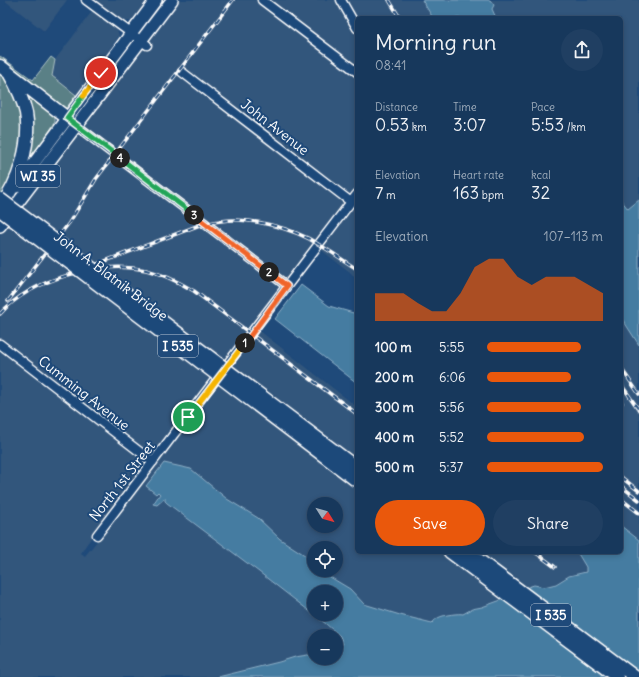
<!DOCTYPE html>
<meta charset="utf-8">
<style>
body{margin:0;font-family:Delius,sans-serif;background:#203f62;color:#f1f3f6;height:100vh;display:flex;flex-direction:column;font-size:15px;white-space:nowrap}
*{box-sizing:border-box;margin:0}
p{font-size:13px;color:#9eacbb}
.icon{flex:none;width:22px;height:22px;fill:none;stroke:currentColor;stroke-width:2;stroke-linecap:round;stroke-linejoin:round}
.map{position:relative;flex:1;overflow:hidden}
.panel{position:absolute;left:355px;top:16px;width:268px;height:538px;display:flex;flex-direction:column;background:#17385c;border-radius:6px;box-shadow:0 2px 6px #0003,0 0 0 1px #365272}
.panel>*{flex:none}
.needle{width:26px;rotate:127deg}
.buttons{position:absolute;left:307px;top:497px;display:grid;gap:8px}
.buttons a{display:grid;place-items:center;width:36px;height:36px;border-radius:50%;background:#17385c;box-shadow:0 2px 6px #0003,0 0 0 1px #365272;font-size:20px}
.pin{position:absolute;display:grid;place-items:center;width:34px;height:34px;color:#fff;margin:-17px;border:2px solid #fff;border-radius:50%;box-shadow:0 1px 4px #0007}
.km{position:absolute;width:20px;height:20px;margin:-10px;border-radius:50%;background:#222;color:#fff;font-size:11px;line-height:20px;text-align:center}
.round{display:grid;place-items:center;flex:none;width:42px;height:42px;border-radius:21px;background:#203f62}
.overview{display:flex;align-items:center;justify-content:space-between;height:68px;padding:0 20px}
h1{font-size:22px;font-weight:600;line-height:30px}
.stats{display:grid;grid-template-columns:repeat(3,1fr);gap:6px;height:68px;padding:4px 20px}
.stats div{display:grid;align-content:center}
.stats b{font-size:17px;font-weight:600}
.stats small{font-size:11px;font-weight:400}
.stats p{font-size:11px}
.chart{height:112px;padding:8px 20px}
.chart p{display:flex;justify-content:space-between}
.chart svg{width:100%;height:72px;margin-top:4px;fill:#ea580c;opacity:.7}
.primary-button{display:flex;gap:8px;margin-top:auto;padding:8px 20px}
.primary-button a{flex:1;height:46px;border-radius:24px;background:#ea580c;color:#fff;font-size:16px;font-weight:600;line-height:46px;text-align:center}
.primary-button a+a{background:#203f62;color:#f1f3f6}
ul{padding:0 20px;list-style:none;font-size:13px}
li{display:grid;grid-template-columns:64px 48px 1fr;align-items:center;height:30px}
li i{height:10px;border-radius:5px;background:#ea580c}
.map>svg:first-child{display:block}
</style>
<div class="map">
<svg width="639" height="677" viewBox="0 0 639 677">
<rect width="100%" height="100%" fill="#1f4a7a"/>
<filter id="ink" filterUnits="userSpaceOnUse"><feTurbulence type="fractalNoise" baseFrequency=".025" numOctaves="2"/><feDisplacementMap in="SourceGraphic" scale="8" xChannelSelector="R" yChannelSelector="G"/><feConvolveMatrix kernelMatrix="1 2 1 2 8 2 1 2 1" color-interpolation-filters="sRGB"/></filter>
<g filter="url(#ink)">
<!-- built -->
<path fill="#33567c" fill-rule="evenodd" d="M4 0H67L44 31Z
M95 0H148L133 19 130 21H126L121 20Z
M176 0H422L433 18H357V280L350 272 317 247 256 328 357 407V552H577L586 567V572L569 576 556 584 544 587 534 585 512 596 482 607 472 609 463 614 441 616 432 623 400 615 364 604 350 589 330 577 323 570H336V548H314V561L280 539 258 518 227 499 214 488 164 464 146 485 156 494 158 492 160 494 154 501 162 500 165 498 167 503 259 572 326 624 340 636 343 644 336 647V636H314V654L295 657 279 662 218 677H0V233ZM208 383 216 389 110 525 85 556 81 553 86 545ZM314 504H336V526H314Z
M490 0H639V200L628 210 621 200V18H496Z
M93 10 117 29 119 36 76 95 52 76 55 60Z
M621 317 639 345V540L621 526Z"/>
<!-- green -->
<path fill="#5a8086" stroke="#acc0c2" d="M0 56 33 80 51 57 55 60 52 76 76 95 67 107 64 109 0 63Z
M0 71 11 85 23 119 22 148 8 185 0 196Z
M20 88 55 115V122L52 127 31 160 23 166Z"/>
<!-- water -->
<path fill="#457ca1" stroke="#8fb0c7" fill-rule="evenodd" d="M422 0H490L494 5 492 9 496 18H433Z
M621 200 628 209 639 200V345L621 317Z
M301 285 329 306 357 314V383L275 319Z
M164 463 191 469 227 499 258 518 280 539 314 561V570H323L330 577 350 589 364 604 400 615 432 623C434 621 437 618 440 617 444 615 459 613 463 614L472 609 482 607 512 596 528 587 534 585 544 587 556 584 569 576 586 572V567L577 552H621V526L639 540V677H218L279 662 295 657 314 654V658H336V647L343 644 340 636 326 624 259 572 167 503 165 501V498L157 505 153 504 160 494 158 492 156 494 146 486ZM314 592H336V614H314Z"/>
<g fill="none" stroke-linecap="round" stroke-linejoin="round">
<!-- minor casing -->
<g stroke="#fff" stroke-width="11">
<path id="minor" d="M86 0 147 45
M262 0 357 72
M341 0 357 28
M182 72 351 202
M73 123 287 286
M0 344 153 462
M97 535 357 194"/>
</g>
<!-- major casing -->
<g stroke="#fff" stroke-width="14">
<path id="major" d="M16 187 156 0
M0 226 172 0"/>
</g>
<!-- highway casing -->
<g stroke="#fff" stroke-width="15">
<path id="highway" d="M0 66 67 118
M0 207C19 183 31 143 26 113 23 99 16 85 9 73
M450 552 617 677
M468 552 635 677"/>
</g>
<!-- minor -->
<use href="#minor" stroke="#1f4a7a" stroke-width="8"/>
<!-- major -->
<use href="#major" stroke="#1f4a7a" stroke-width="11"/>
<!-- highway -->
<use href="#highway" stroke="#1f4a7a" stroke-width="12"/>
<!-- rail casing -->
<g stroke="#fff" stroke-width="3.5">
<path id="rail" d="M389 0 400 18
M87 268 197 226C205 224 212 222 221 221 250 217 293 228 318 244 332 252 344 261 357 269
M8 301 69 223 96 179 233 0
M0 314C31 279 101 260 146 270 163 274 179 282 194 291L357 414
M621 368 639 394
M621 384 639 410
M621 401 622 403
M621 477 639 491
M621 486 639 500
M621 499 639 513
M535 552 555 567"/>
</g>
<!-- rail -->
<use href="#rail" stroke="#1f4a7a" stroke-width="2" stroke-dasharray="6" stroke-linecap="butt"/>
<!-- highway-bridge casing -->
<g stroke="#fff" stroke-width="15" stroke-linecap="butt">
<path id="highway-bridge" d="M0 199 357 468
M0 210 357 481"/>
</g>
<!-- highway-bridge -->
<use href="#highway-bridge" stroke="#1f4a7a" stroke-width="12"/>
</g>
</g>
<g fill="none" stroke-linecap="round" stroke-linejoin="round" filter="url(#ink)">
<!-- split-1 casing -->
<g stroke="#fff" stroke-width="8">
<path id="split-1" d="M188 417 245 343"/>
</g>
<!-- split-2 casing -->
<g stroke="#fff" stroke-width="8">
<path id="split-2" d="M245 343 287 286 269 272"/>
</g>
<!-- split-3 casing -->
<g stroke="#fff" stroke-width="8">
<path id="split-3" d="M194 215 269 272"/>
</g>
<!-- split-4 casing -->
<g stroke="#fff" stroke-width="8">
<path id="split-4" d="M120 158 194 215"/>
</g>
<!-- split-5 casing -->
<g stroke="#fff" stroke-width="8">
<path id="split-5" d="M83 96 67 118 120 158"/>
</g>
<!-- split-6 casing -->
<g stroke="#fff" stroke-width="8">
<path id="split-6" d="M83 96 101 73"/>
</g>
<!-- split-1 -->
<use href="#split-1" stroke="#f5b400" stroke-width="5"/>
<!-- split-2 -->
<use href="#split-2" stroke="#f0652b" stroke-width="5"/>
<!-- split-3 -->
<use href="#split-3" stroke="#f0652b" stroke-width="5"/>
<!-- split-4 -->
<use href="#split-4" stroke="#22a559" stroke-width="5"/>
<!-- split-5 -->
<use href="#split-5" stroke="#22a559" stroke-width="5"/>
<!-- split-6 -->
<use href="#split-6" stroke="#f5b400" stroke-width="5"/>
</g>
<g text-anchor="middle" stroke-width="4" stroke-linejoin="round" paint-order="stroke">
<!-- shield labels -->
<g fill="#1f4a7a" stroke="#bcc9d7" stroke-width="1">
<rect x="16" y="165" width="44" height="22" rx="3"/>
<rect x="158" y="335" width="40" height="22" rx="3"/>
<rect x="531" y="604" width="40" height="22" rx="3"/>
</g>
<g font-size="13" font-weight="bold" fill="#fff">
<text x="38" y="181">WI 35</text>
<text x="178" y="351">I 535</text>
<text x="551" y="620">I 535</text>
</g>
<!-- street labels -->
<g font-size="14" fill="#fff" stroke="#1f4a7a">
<text transform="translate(275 127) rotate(38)" y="5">John Avenue</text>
<text transform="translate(111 276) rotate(37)" y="5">John A. Blatnik Bridge</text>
<text transform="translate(84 393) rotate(38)" y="5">Cumming Avenue</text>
<text transform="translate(122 481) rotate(-52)" y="5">North 1st Street</text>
</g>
</g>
</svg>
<div class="buttons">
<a><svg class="needle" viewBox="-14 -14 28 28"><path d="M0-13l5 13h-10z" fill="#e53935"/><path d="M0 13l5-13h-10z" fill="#9eacbb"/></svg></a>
<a><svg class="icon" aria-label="locate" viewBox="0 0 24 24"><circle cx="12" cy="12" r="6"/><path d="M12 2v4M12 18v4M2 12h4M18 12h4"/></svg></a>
<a>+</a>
<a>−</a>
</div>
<div class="pin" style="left:188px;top:417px;background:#1e9e55"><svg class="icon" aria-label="arrive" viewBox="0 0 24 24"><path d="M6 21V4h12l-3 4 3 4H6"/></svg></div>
<div class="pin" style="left:101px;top:73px;background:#d93025"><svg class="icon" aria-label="check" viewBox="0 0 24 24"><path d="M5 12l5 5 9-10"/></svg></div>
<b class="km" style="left:245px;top:343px">1</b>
<b class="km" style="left:269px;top:272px">2</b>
<b class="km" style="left:194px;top:215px">3</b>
<b class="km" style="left:120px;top:158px">4</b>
<section class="panel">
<div class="overview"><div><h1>Morning run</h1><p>08:41</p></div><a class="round"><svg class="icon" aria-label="share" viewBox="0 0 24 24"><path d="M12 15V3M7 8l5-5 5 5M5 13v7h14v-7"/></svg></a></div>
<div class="stats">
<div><p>Distance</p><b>0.53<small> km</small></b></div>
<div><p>Time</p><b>3:07</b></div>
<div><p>Pace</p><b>5:53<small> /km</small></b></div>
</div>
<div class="stats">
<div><p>Elevation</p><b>7<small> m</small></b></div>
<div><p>Heart rate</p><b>163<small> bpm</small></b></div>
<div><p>kcal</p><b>32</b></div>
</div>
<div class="chart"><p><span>Elevation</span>107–113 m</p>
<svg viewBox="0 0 160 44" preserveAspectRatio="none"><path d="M0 44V27L10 27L20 27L30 33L40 38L50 38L60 27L70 11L80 6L90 6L100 17L110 22L120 17L130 17L140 17L150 22L160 27V44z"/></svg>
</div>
<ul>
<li><b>100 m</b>5:55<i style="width:81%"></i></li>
<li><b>200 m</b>6:06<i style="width:72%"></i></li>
<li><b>300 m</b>5:56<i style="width:81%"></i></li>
<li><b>400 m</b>5:52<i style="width:84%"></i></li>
<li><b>500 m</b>5:37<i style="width:100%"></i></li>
</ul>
<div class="primary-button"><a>Save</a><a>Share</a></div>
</section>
</div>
